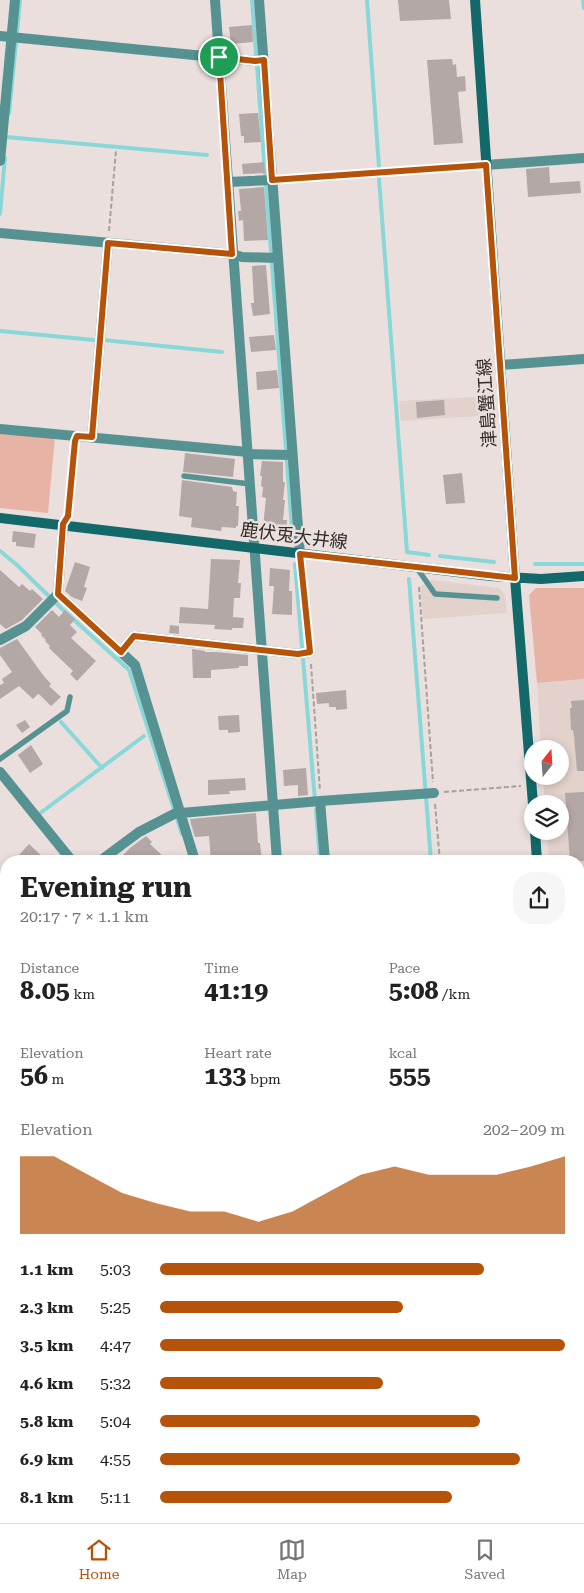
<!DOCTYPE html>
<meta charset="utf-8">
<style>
body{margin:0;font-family:"Roboto Serif","Noto Sans JP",serif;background:#f6f6f6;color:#222;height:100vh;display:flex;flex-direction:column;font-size:19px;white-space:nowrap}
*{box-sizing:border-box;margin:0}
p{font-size:16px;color:#767676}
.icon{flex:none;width:28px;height:28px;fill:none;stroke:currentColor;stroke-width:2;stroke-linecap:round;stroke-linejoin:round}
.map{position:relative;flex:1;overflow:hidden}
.details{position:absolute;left:0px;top:855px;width:585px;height:669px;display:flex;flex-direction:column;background:#fff;border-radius:20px 20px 0 0;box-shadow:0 2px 8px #0003}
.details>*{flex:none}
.needle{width:32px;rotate:17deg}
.buttons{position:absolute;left:524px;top:740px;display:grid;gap:10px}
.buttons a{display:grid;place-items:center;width:45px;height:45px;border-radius:50%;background:#fff;box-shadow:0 2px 8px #0003;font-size:25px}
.pin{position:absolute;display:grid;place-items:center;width:42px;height:42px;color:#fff;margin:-21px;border:2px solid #fff;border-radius:50%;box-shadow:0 1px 5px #0007}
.round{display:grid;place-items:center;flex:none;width:52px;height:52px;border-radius:20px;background:#f6f6f6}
.head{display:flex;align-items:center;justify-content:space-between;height:85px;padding:0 20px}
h1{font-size:28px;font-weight:700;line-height:38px}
.metrics{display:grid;grid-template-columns:repeat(3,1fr);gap:8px;height:85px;padding:5px 20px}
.metrics div{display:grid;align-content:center}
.metrics b{font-size:25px;font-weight:700}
.metrics small{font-size:14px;font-weight:400}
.metrics p{font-size:14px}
.chart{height:140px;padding:10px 20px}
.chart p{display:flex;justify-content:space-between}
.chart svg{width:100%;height:90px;margin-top:5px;fill:#b45309;opacity:.7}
ul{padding:0 20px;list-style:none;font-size:16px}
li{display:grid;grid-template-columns:80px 60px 1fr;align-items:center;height:38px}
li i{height:12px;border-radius:6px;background:#b45309}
.tabs{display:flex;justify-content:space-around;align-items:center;height:70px;border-top:1px solid #e0e0e0;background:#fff;font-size:14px;color:#767676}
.tabs a{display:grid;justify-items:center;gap:2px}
.tabs .current{color:#b45309}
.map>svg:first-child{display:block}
</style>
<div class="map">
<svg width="584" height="1523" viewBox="0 0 584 1523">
<rect width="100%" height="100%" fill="#eadfdc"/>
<!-- built -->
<path fill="#e3d1cb" d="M493 396 494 415 401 421 399 401Z
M431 580 499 588 505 594 507 613 423 619 420 587Z
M584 679V1159L579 1161V861H549L547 831H560V804H545L543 776H560V749H541L537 683Z
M584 1245V1345L579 1247Z"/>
<!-- green -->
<path fill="#e7b3a5" d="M0 432 55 437 48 513 0 508Z
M536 588H584V679L537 683 529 595Z
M251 1518H269L274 1523H244Z"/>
<!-- water -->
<path fill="#89d8d9" d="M0 1189 6 1194V1356L4 1351 0 1347Z
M65 1518H187V1523H66Z"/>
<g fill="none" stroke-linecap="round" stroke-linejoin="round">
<!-- stream -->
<path stroke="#89d8d9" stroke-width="4" d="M252 0 293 542
M367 0 379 167
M583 0 584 8
M17 33 20 0
M9 113 16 43
M6 137 207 155
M379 178 407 552 429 555
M0 214 5 158
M0 331 94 340
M103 340 222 352
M0 551 17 565 61 608 129 670 182 834
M440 556 494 562
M295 564 315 801
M535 564H584
M409 579 431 861
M61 722 102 768
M316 810 320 861
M39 814 144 736
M0 1044 6 1051
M269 1518 274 1523
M479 1518V1523"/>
</g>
<!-- building -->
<path fill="#b3a8a6" d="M398 0H449L451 19 400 21Z
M252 25 253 42 231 44 229 27Z
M452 59 453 65 456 64 457 77 465 76 466 91 458 92 463 143 434 145 427 60Z
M258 113 261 142 244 143V136H241L239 114Z
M264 162 265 173 243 174 242 164Z
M549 167 550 183 580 181 581 193 528 197 526 169Z
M264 187 268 240 244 241 243 220 239 221 238 211H241L239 189Z
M266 265 270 314 253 316 251 303H254L252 266Z
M274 335 276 350 251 352 249 337Z
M277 370 279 388 257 390 256 372Z
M444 400 445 415 417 418 416 402Z
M185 453 235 459 233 477 183 472Z
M262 461 283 462V482H285L283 500H285L283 520H287L286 532 272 531V528L263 527 266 498 262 497 263 487 261 486 262 476H260Z
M462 473 465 503 446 504 443 475Z
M182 480 232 487 233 491 237 492 236 506H239L238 526H236V528L222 527 221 531 191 527 192 518 179 516Z
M13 531 36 534 34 548 16 546V542H12Z
M211 559 240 560 238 583H241L240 598H234L233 617 244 618 243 628H232V630L214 629 215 625 179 623 180 607 208 609Z
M75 562 90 567 84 587 87 588 82 601 72 597 65 591Z
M270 568 290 570 289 591H292V615L272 614 274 586H269Z
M0 570 19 587 22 584 30 591 32 589 43 599 22 620 6 629 0 624Z
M52 610 59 617 65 610 75 619 70 625 77 632 71 638 96 661 77 681 70 674 73 671 49 648 50 646 45 641 46 640 41 635 42 634 35 627Z
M170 625 179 626V634L169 633Z
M17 639 43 675 51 684 49 686 61 697 51 706 40 695 38 694 33 699 19 686 0 699V685L4 683 2 679 12 672 0 655V648Z
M192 649 205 651V652H216L248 655V666H239V668L211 670V678H193Z
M346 690 347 709 336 710V707H329V703L317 704 316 693Z
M584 700V771H577L574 736 573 730H571L570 708H572L571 701Z
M239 715 240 732 228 733V730H219L218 716Z
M25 720 30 727 22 733 16 725Z
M31 745 43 764 30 773 18 755Z
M306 768 308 795 298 796V785L284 786 283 770Z
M245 778 246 790 229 791 230 794 208 795V780Z
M584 792V861H570L565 793Z
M256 813 258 843H260L262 861H211L209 836 195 837 191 824 190 819Z
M146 836 152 842 150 844 168 861H126L121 857 130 848Z
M29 844 47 861H23L18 856Z"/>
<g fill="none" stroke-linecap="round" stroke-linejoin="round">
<!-- path -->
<path stroke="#a8a09d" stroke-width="2" stroke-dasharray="5 2.5" stroke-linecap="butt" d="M284 179 476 166
M109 231 116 150
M68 516 75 446
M301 564 309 641
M419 587 433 782
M311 664 320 791
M444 792 521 786
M435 804 440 861
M0 1181 6 1185
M59 1518 61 1523"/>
<!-- service -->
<path stroke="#579293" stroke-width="5.5" d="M184 476 250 484
M417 568 435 594 497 598
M0 759 67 711 70 697
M579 1248 584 1251"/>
<!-- minor -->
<path stroke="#579293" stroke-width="10" d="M259 0 300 554
M0 36 255 61 264 60
M0 161 15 0
M486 165 584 158
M228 182 272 180
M0 233 232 254 242 257 278 258
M501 365 584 359
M0 429 248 452
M92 437 108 243
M248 454 292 455
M58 594 135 665 195 861
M0 640 26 626 58 594 63 525
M121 652 134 636 298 654 310 652
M0 772 72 861
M320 801 325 861
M100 861 139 832 178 812 181 813 320 801 434 793
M0 941 6 949
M579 1237 584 1235
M579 1422 584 1500
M0 1424 6 1423
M403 1518 406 1523
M195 1523 196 1518"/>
<!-- tertiary -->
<path stroke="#579293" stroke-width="10" d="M215 0 277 861
M0 1119 6 1127"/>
<!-- secondary -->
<path stroke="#13686a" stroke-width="10" d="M475 0 515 578 533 804
M0 518 491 576 541 579 584 576
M535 831 537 861
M334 1518 338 1523"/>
<!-- primary -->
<path stroke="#1b4546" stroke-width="12" d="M579 1183 584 1181
M0 1373 6 1371"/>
<!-- motorway -->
<path stroke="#14292a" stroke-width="15" d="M579 1194 584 1192
M579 1217 584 1215
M0 1393 6 1392
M0 1410 6 1409"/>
</g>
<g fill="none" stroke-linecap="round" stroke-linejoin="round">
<!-- route casing -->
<g stroke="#fff" stroke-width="10">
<path id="route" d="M219 57 255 61 264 60 272 180 486 165 515 578 300 554 310 652 298 654 134 636 121 652 58 594 63 524 68 516 75 441 77 436 92 437 108 243 232 254Z"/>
</g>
<!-- route -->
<use href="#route" stroke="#b45309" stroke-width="6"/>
</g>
<g text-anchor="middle" stroke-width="5" stroke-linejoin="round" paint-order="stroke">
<!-- street labels -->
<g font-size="18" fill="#2f2b29" stroke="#eadfdc">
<text transform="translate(487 403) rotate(-94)" y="6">津島蟹江線</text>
<text transform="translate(294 536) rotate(7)" y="6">鹿伏兎大井線</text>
</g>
</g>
</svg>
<div class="buttons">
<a><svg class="needle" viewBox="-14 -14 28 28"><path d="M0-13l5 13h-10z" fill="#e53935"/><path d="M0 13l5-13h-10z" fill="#767676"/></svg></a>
<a><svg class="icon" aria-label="layers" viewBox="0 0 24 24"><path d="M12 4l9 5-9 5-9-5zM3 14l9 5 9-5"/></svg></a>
</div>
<div class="pin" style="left:219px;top:57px;background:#1e9e55"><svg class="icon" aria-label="arrive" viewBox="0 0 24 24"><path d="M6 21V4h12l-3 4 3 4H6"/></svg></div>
<section class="details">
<div class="head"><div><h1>Evening run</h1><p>20:17 · 7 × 1.1 km</p></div><a class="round"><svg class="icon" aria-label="share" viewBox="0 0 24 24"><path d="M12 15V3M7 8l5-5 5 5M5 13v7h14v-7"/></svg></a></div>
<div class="metrics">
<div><p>Distance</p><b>8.05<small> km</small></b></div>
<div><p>Time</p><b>41:19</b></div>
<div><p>Pace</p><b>5:08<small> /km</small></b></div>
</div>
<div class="metrics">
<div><p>Elevation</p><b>56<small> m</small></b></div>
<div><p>Heart rate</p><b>133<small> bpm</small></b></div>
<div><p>kcal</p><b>555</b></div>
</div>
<div class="chart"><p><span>Elevation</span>202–209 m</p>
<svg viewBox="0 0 160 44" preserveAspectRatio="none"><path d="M0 44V6L10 6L20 15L30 24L40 29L50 33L60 33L70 38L80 33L90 24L100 15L110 11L120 15L130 15L140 15L150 11L160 6V44z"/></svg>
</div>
<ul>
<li><b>1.1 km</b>5:03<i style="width:80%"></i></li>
<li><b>2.3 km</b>5:25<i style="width:60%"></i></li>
<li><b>3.5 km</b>4:47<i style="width:100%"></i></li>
<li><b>4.6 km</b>5:32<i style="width:55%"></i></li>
<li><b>5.8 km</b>5:04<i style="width:79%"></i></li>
<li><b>6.9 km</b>4:55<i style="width:89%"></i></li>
<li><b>8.1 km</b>5:11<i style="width:72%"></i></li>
</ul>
</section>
</div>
<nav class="tabs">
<a class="current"><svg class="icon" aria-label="home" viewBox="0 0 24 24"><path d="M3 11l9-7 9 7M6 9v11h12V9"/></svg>Home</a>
<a><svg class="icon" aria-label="map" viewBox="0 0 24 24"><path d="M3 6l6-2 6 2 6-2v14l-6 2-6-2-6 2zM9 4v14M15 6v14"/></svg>Map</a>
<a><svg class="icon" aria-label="saved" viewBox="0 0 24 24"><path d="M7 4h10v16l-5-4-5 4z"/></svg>Saved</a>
</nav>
